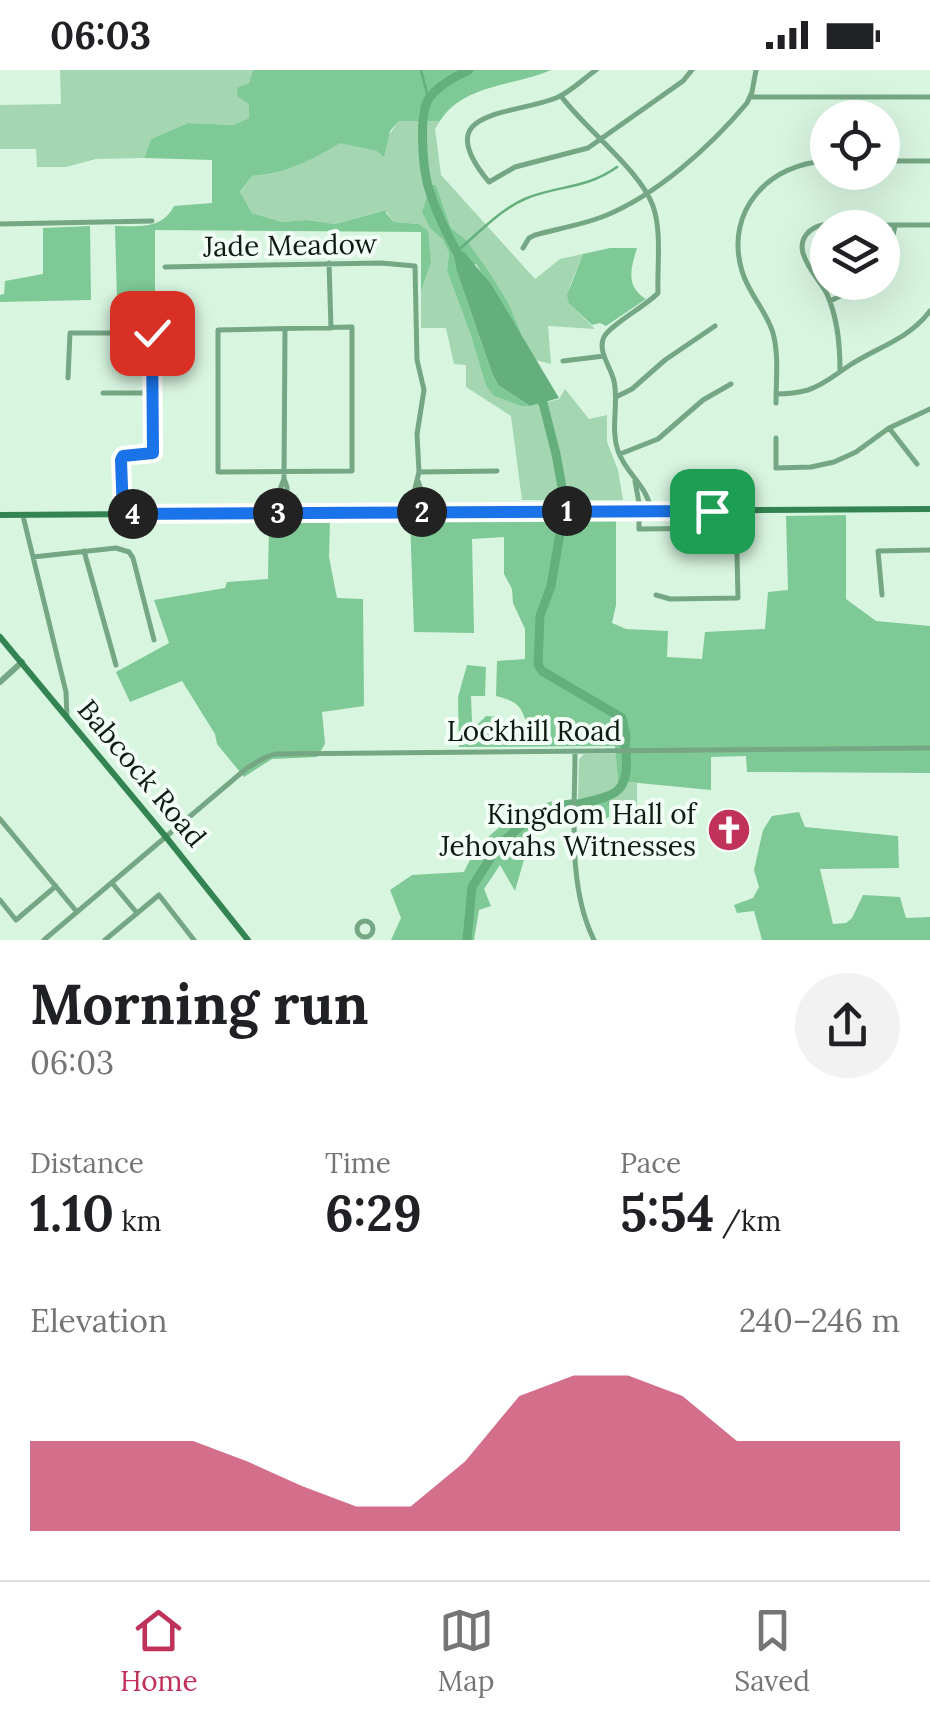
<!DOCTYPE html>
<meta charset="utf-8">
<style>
body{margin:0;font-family:Lora,serif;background:#f2f2f2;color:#202124;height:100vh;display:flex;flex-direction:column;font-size:38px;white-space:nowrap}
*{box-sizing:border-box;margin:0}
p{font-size:32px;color:#757577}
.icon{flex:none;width:55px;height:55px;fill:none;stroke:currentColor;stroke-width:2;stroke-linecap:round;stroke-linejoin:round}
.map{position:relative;height:870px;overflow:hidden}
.details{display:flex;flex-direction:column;background:#fff;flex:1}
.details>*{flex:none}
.controls{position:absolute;left:810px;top:30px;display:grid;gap:20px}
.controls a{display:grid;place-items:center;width:90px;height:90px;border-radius:50%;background:#fff;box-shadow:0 10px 40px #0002;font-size:50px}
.pin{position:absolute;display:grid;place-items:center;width:85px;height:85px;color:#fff;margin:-42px;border-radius:20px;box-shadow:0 5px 15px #0006}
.km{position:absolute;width:50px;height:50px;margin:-25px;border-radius:50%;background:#222;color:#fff;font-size:28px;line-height:50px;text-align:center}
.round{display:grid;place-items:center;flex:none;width:105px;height:105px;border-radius:52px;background:#f2f2f2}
.summary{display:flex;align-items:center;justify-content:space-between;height:170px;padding:0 30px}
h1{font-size:55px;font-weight:700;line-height:75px}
.figures{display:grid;grid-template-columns:repeat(3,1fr);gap:15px;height:170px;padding:10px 30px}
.figures div{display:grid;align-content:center}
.figures b{font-size:50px;font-weight:700}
.figures small{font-size:28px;font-weight:400}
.figures p{font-size:28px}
.chart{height:280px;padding:20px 30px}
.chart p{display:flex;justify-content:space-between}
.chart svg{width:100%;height:180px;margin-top:10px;fill:#c1325b;opacity:.7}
.status{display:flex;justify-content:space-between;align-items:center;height:70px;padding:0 50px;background:#fff;direction:ltr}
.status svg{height:28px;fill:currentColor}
.menu{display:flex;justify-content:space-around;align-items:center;height:140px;border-top:2px solid #e0e0e0;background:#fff;font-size:28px;color:#757577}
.menu a{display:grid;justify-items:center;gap:5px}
.menu .current{color:#c1325b}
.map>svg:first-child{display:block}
</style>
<div class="status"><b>06:03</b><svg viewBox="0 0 49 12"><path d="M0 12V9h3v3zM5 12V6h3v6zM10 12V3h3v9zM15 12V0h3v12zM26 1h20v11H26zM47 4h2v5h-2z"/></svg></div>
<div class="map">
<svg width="930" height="870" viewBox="0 0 930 870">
<rect width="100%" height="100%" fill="#d8f5e0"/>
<!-- green -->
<path fill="#a3d6b1" d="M60 0H253L249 13V48L233 55 188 53 151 69 144 88 96 89 66 97H37L36 79H0V35L61 34Z
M399 51H440L435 59 441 105 535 209 560 189 583 184C565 230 559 223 595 259L548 256 551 294 535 290 523 268 509 234 490 203 466 171 451 158 436 115 430 158 443 170 449 183 447 201 471 266 486 316 495 326 521 336H530L559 329 565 319 589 349 607 345V372L618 400 623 430H522L511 346 466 317V295L454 294 446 258H421V221L431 193 427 161 419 154 394 152 385 140 335 154 307 150 282 152 252 143 240 123 252 106C288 103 310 91 340 72L377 81Z
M584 684H616L618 711 637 713V738L609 737 608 731 578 730 579 689Z"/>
<!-- forest -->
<path fill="#7fc996" d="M253 0H551C515 16 463 14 440 51H399L390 61 384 87 377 81 340 73C310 91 288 103 252 106L240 122 252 143 282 152 307 150 335 154 386 140V143L394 152 419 154 428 161 431 193 421 221V162L155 160V229H117L115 156C138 156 162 160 174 136L212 133V90L144 88 151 69 188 53 233 55 249 48V34L238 27 237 18 249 13Z
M431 115H436L451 158 466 170 490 203 509 234 523 268 476 194 457 202 492 303 498 315 530 336H521L494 326 486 316 471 266 447 201 449 183 443 170 430 158 422 142Z
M90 156 91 230 0 232V225L4 224 5 211 43 204V158Z
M610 178H637C631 198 625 216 646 229L606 256 600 253 592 255 569 233 567 225 583 184Z
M846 445V529L876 551 930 556V703L747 702 746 686 711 687V720L618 711 615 676 459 677 458 627 467 595 486 597 485 626H471L472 653 478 654 486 646 499 647 514 666 523 670 528 659C522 637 520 632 496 626L497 591 525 589V559L513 533 512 519 504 504V467L472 469 474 563 414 562 410 449 616 447V535L612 553 626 559 668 561 667 587 702 589 705 562 765 559 768 522 788 520 786 446Z
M330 449 329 487 337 528 363 529 364 636 322 642 325 674 317 687 272 689 244 707 217 674 215 664 182 611 130 632 116 602 169 573 154 530 225 518 227 512 268 509 269 450Z
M556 730 609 731V747L600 751 584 744 570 746 531 765 515 821 500 795 484 819 491 836 479 840 474 870H391L401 848 390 820 412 805 464 802C481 763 517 741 556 730Z
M799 742 805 757 898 766 899 798 820 799 833 854 846 853 852 848 863 825 900 827 906 848 930 847V870H762L754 841 737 843 734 835 753 828 759 817 754 800 763 760 772 746Z"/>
<!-- water -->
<path fill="#65af7d" d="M464 182 491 214 559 328 530 336 498 315 492 303 457 202 454 185Z"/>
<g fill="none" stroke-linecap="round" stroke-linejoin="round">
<!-- stream -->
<path stroke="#65af7d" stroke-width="2.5" d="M421 0 428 28
M456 182C478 164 500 139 527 128 560 115 586 119 617 97"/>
<!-- river -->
<path stroke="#65af7d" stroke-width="9" d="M462 192C449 167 434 140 427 112 423 94 418 41 430 27 439 15 456 6 469 0
M537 327 543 333 556 384 565 434 551 516 540 546 538 594 542 601 622 648 626 667 625 677
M578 734C612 726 630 725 626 684
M467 870 472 817 498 776 523 754 556 737 571 734"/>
<!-- minor -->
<path stroke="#76a784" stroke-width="5" d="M596 0C583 9 571 22 556 28 510 46 428 39 489 112L515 97 588 78 683 11 692 0
M561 26C585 59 640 100 653 136 662 162 657 195 658 223 646 236 610 255 604 267 597 281 611 297 614 311 619 334 610 358 618 381 626 404 648 416 651 441
M750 27H930
M882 91H930
M0 154 152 151
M523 178 529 168 535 165C557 159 580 155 602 147 656 126 710 77 747 33L752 22 756 0
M329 193 331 258
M882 196 891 177 895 155
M165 197 381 193 415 196 417 290 424 320 417 364 419 402 414 422V442
M830 231 869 212
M352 257V401L218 402V260Z
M285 259 284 409 287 417V443
M563 291 604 286
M840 301C840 275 838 249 827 224 820 211 807 198 803 183 799 169 809 158 822 155H930
M68 308 70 263H152L153 383 123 385 121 390 123 444
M103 323H153
M776 324C787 324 797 323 808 320 824 315 836 304 850 295 878 277 909 269 930 241
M616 327 632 319 665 290 715 256
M776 333C776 310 779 285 773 263 766 240 748 223 742 201 724 141 769 93 828 91
M889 358 917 394
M776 368V398L811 397 834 392 856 382 889 358 930 339
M620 384 658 369 703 330 731 314
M419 402 497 401
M418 411 422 422 423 442
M635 411 639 433V459L736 458
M697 422H718L719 408
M712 441V422
M279 443V422L284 409
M23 446 66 622 67 648
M84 481 116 595
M33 487 116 478 129 482 133 488 154 570
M656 525 670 529 738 528 736 441
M882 525 878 481 930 480
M575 681C575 742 567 816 594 870
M0 749 77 842
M112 813 137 843
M0 830 16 850 56 816
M357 859a8 8 0 1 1 16 0a8 8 0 1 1-16 0Z
M44 870 247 698 264 688 275 684 930 678
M105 870 159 825 194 870"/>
<!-- tertiary -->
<path stroke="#76a784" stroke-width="6" d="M0 612 22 592"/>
<!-- secondary -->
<path stroke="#338452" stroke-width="6" d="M0 445 930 439
M0 567 166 767 248 870"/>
</g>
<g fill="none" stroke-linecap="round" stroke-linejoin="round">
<!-- route casing -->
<g stroke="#fff" stroke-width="20">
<path id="route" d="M152 263 153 383 123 386 121 390 123 444 712 441"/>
</g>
<!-- route -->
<use href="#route" stroke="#1a73e8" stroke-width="12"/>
</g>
<!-- icons -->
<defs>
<g id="church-disc" transform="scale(2.25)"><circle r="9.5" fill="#c1325b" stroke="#f2fdf5"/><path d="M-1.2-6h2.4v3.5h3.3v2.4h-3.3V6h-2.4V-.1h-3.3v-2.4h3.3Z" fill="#fff"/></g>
</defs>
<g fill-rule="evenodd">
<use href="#church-disc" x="729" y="760"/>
</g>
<g text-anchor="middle" stroke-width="8" stroke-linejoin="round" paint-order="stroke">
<!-- street labels -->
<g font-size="28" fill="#0f1a12" stroke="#f2fdf5">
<text transform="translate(290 175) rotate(-1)" y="10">Jade Meadow</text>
<text x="534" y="671">Lockhill Road</text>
<text transform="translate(142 703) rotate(50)" y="10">Babcock Road</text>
</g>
<!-- poi labels -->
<g font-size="28" fill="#0f1a12" stroke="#f2fdf5" text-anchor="end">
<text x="696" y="754">Kingdom Hall of<tspan x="696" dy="32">Jehovahs Witnesses</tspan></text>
</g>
</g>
</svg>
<div class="controls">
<a><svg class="icon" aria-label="locate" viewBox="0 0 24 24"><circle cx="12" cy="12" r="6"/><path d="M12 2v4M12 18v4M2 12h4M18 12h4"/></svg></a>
<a><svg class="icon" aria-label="layers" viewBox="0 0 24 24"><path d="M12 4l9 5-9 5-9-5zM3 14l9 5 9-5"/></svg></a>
</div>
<div class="pin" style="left:712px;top:441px;background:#1e9e55"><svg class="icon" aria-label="arrive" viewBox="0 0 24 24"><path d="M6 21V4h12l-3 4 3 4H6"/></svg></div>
<div class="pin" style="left:152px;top:263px;background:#d93025"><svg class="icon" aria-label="check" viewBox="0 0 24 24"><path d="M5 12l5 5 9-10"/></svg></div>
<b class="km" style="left:567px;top:441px">1</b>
<b class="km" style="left:422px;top:442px">2</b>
<b class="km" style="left:278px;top:443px">3</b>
<b class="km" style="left:133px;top:444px">4</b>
</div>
<section class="details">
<div class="summary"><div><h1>Morning run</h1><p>06:03</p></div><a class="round"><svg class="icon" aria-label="share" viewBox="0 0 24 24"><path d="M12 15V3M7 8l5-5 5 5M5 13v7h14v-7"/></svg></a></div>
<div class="figures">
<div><p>Distance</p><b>1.10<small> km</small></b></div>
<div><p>Time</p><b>6:29</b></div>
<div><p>Pace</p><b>5:54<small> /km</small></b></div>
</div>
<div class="chart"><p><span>Elevation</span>240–246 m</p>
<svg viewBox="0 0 160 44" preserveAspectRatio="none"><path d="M0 44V22L10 22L20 22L30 22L40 27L50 33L60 38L70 38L80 27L90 11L100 6L110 6L120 11L130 22L140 22L150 22L160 22V44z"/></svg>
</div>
</section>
<nav class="menu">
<a class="current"><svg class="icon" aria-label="home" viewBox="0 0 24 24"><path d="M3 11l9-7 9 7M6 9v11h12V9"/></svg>Home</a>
<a><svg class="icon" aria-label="map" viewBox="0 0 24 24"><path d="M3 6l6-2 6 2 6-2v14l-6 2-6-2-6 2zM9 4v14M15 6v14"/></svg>Map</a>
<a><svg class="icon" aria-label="saved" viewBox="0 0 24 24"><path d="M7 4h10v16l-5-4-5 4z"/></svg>Saved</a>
</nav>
